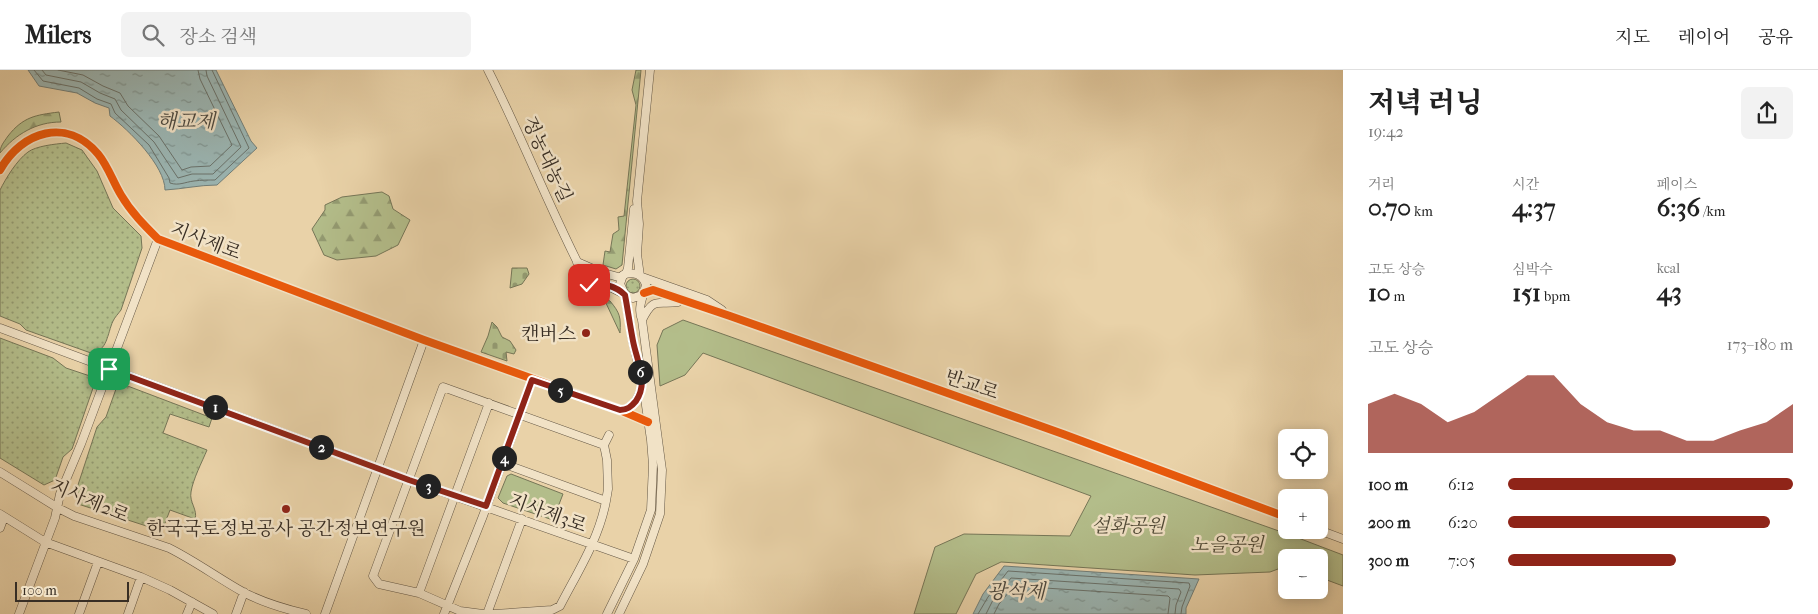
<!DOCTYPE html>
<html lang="ko">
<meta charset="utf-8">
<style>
body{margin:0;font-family:"IM FELL French Canon","Noto Serif KR",serif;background:#f2f2f2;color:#222;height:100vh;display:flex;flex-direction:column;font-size:19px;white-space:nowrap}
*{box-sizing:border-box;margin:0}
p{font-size:16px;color:#767676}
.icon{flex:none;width:28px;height:28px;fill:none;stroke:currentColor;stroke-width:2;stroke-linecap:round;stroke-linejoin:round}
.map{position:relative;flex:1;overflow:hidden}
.details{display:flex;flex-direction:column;background:#fff;width:475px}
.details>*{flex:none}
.buttons{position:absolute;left:1278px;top:359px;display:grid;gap:10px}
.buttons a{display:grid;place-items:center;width:50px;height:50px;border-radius:8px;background:#fff;box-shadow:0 2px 12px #0003;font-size:25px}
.scale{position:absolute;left:15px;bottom:12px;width:114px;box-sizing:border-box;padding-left:5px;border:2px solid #382e24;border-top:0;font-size:14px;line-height:18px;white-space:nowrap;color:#382e24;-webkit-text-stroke:4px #f1e2c6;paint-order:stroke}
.pin{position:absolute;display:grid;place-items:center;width:42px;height:42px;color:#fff;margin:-21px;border-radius:10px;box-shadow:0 2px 8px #0006}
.km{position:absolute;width:25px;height:25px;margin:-12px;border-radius:50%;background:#222;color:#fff;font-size:14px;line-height:25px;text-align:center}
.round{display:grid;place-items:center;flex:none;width:52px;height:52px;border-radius:8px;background:#f2f2f2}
.overview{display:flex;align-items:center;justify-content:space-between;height:85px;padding:0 25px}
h1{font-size:28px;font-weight:800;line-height:38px}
.figures{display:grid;grid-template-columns:repeat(3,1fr);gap:8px;height:85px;padding:5px 25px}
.figures div{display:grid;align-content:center}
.figures b{font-size:25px;font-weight:800}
.figures small{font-size:14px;font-weight:400}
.figures p{font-size:14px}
.chart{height:140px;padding:10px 25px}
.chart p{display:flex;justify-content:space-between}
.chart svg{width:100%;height:90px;margin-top:5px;fill:#8f2418;opacity:.7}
ul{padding:0 25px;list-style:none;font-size:16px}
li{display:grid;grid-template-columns:80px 60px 1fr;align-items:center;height:38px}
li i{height:12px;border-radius:6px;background:#8f2418}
header{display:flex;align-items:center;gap:30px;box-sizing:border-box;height:70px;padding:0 25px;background:#fff;border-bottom:1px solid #e0e0e0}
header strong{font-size:24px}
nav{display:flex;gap:28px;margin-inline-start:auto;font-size:18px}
.search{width:350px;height:45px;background:#f2f2f2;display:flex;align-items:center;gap:12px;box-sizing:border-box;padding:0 18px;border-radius:8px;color:#767676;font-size:19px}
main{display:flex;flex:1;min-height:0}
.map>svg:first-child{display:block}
</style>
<header>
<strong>Milers</strong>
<div class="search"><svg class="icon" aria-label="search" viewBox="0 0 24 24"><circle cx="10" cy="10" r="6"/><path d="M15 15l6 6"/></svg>장소 검색</div>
<nav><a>지도</a><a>레이어</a><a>공유</a></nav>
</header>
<main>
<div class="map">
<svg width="1343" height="544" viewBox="0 0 1343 544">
<defs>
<pattern id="grass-dots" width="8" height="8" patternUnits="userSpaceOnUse" patternTransform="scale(1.25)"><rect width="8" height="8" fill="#b3bd8a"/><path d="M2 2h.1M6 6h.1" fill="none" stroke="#939a71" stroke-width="1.8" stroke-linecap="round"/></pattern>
<pattern id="forest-firs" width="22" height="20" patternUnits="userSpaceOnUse" patternTransform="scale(1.25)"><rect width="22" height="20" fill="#b3bd8a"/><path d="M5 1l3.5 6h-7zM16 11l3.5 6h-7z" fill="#939a71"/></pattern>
<pattern id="cemetery-stones" width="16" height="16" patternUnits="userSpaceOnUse" patternTransform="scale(1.25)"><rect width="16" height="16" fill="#b3bd8a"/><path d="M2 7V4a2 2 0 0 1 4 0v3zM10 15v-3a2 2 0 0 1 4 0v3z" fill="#939a71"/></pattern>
<pattern id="water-ripples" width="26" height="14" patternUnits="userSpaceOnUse" patternTransform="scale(1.25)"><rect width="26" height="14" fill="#9bb5b2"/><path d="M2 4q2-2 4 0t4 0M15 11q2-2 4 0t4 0" fill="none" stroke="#7f9491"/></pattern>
</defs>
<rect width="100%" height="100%" fill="#e9d2a8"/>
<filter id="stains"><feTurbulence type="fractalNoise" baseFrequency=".004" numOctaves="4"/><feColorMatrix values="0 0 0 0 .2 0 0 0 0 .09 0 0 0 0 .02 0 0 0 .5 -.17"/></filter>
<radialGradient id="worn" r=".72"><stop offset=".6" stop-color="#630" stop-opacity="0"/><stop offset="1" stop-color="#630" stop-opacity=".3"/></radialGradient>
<!-- grass -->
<path fill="url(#grass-dots)" stroke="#767657" d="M66 73 82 80 97 101 113 138 141 166 142 178 121 240C118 244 115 247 113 251 107 264 108 281 91 283L26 260 20 254 0 246V120C6 108 17 90 28 82 36 76 55 74 66 73Z
M626 216a7 7 0 1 1 14 0a7 7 0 1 1-14 0Z
M0 268 53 288 66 298 90 306 93 318 72 379 63 387 55 410 44 415 0 388Z
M125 315 212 348 209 357 170 344 163 363 207 380C202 392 193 409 191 422 189 432 198 440 195 449L170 440 162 461 78 434 75 424 97 357 106 347 116 319Z"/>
<!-- forest -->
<path fill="url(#forest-firs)" stroke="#767657" d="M636 0H641L622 195 616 199 603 195 605 181 610 182 613 164 619 160 618 147 624 146 636 35 632 20Z
M59 42 61 52C36 52 16 64 0 83 0 76 4 72 8 66 23 47 35 45 59 42Z
M382 122 389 126 393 139 410 150 398 175 376 186 337 190 324 185 312 159 325 140V135L342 127Z
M605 229 610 231C620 243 621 247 620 263L605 231Z"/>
<!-- cemetery -->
<path fill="url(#cemetery-stones)" stroke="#767657" d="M512 198H527L529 204 522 214 510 218Z
M492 252 497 257 502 267 510 271 516 280 514 284 506 282 507 291 481 282 488 266Z"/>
<!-- park -->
<path fill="#b3bd8a" stroke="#767657" d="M683 250 1293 466 1343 485V516L1319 507V488H1286V496L1270 502 1195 505 1001 492 976 504 956 544H914L935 477 964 464 1070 466 1091 426 703 283 685 305 660 316 657 275 663 260Z
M511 404 563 424 553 450 503 433 498 428 507 406Z"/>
<!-- water -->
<path fill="url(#water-ripples)" stroke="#737f79" d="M28 0H216L251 71 257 78 217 115C199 115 183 119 165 120 165 96 129 60 110 46L109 38 95 33 77 23 39 16Z
M1004 496 1199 509 1186 538V544H973L983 524Z"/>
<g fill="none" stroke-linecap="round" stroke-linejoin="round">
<!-- shore -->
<path stroke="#6a726b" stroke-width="1" d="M34 0 43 11 79 18 97 29 111 34 115 43 149 75 169 108 170 113C179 116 185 112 194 111 201 110 209 110 215 110L249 78 212 0
M42 0 46 5 81 12 100 23 115 29 121 40 154 72 178 108 192 104H213L241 77 207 6 206 0
M58 0 83 5 103 16 120 23 128 36 159 66 182 100 191 97 210 96 232 75 200 9 198 0
M978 544 988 527 1008 501 1189 513 1190 516 1182 537 1181 544
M986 544 993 530 1011 508 1179 519 1181 522 1176 535 1175 544
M994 544 999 534 1014 516 1168 526 1170 528 1168 544"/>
<!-- minor casing -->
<g stroke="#645745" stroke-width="9">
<path id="minor" d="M488 0C524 71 552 145 589 215 602 212 611 217 622 223
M0 100C22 61 67 47 98 84 108 96 113 112 121 125 131 142 144 155 158 169L424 270 620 340 648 352
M577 192 600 202 622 208
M626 204 628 198 634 139
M640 206 637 184 639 154 637 131 650 0
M642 207 707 230 722 240
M644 223 653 220 730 246 1063 364 1286 447
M642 250C654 226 657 235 678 232
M0 258 409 410 634 489
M620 340C633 340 638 328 642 317
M0 402 58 438 74 446 169 478C195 491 218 508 243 522 262 532 285 539 306 544
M606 431 608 419 607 390 604 375 609 365
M0 444 45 472 141 507 170 520 213 544
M0 458 4 447
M1319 460 1343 469
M419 523 489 333
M19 544 55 448 60 424 81 374 158 169
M79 544 98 492
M128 544 141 507
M187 544 192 532
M236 544 244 522
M325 544 424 270
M444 544 483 446 532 310
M483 544 460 541 419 523 379 514 373 506 443 317 604 375
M487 544 522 449
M494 544 552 540 560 536C577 503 599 469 606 431L502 393
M607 544 634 489 651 440 653 395 651 370 643 315 633 272 625 225
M619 544 643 494 660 444 662 400 642 250C637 238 643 227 646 215 643 204 633 201 623 205L620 214 625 225 633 228 642 225"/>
</g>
<!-- minor -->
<use href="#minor" stroke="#f1e2c6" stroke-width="8"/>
<!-- cycleway casing -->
<g stroke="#f1e2c6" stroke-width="11">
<path id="cycleway" d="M0 100C22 61 67 47 98 84 108 96 113 112 121 125 131 142 144 155 158 169L424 270 620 340 648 352
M644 223 653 220 730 246 1063 364 1286 447"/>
</g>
<!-- cycleway -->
<use href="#cycleway" stroke="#e8590c" stroke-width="8"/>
</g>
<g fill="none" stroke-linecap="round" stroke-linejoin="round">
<!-- route casing -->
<g stroke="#fff" stroke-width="10">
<path id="route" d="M109 299 409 410 486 436 532 310 620 340C627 340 631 337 636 331 649 312 637 292 633 271 630 256 628 241 625 225 616 216 601 212 589 215"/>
</g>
<!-- route -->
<use href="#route" stroke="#8f2418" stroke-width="6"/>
</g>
<!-- markers -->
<g fill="#8f2418" stroke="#f1e2c6" stroke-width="2">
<circle cx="586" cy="263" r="5"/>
<circle cx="286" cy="439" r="5"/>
</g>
<g text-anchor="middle" stroke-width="5" stroke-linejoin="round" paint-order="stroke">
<!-- street labels -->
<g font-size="19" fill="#382e24" stroke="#f1e2c6">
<text transform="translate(548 89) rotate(65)" y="7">정농대농길</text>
<text transform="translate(206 170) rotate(21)" y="7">지사제로</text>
<text transform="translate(972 314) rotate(19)" y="7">반교로</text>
<text transform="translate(90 430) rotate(23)" y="7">지사제2로</text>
<text transform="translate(548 442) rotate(20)" y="7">지사제3로</text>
</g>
<!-- poi labels -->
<g font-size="19" fill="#382e24" stroke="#f1e2c6" text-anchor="end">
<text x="576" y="270">캔버스</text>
<text x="286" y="465" text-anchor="middle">한국국토정보공사 공간정보연구원</text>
</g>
<!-- park labels -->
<g font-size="19" font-style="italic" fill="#514b38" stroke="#f1e2c6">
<text x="1128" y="462">설화공원</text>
<text x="1227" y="481">노을공원</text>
</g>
<!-- water labels -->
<g font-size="20" font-style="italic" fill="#4c4940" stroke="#f1e2c6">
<text x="186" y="58">해교제</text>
<text x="1016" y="528">광석제</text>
</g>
</g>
<rect width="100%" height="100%" filter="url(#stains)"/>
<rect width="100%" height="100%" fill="url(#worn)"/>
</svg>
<div class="buttons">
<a><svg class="icon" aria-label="locate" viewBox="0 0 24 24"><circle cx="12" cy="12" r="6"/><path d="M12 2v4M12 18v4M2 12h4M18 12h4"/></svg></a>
<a>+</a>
<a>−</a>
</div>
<div class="scale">100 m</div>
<div class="pin" style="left:109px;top:299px;background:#1e9e55"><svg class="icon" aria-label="arrive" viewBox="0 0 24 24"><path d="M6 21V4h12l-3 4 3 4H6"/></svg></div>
<div class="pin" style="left:589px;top:215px;background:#d93025"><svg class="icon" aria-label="check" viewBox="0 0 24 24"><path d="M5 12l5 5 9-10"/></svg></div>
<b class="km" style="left:215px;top:337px">1</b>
<b class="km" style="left:321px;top:377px">2</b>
<b class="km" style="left:428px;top:416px">3</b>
<b class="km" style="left:504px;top:388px">4</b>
<b class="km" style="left:560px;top:320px">5</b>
<b class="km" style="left:640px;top:302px">6</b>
</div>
<section class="details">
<div class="overview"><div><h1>저녁 러닝</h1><p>19:42</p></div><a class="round"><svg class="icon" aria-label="share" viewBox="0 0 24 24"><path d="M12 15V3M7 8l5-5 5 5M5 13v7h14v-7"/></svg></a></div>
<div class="figures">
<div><p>거리</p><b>0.70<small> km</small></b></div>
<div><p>시간</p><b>4:37</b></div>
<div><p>페이스</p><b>6:36<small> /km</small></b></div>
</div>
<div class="figures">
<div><p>고도 상승</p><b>10<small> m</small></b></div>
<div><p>심박수</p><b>151<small> bpm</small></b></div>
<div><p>kcal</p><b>43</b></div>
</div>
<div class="chart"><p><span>고도 상승</span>173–180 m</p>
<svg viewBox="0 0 160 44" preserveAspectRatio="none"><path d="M0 44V20L10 15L20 20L30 29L40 24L50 15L60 6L70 6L80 20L90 29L100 33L110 33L120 38L130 38L140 33L150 29L160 20V44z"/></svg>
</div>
<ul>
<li><b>100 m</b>6:12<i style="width:100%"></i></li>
<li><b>200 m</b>6:20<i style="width:92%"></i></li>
<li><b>300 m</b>7:05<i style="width:59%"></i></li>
</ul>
</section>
</main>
